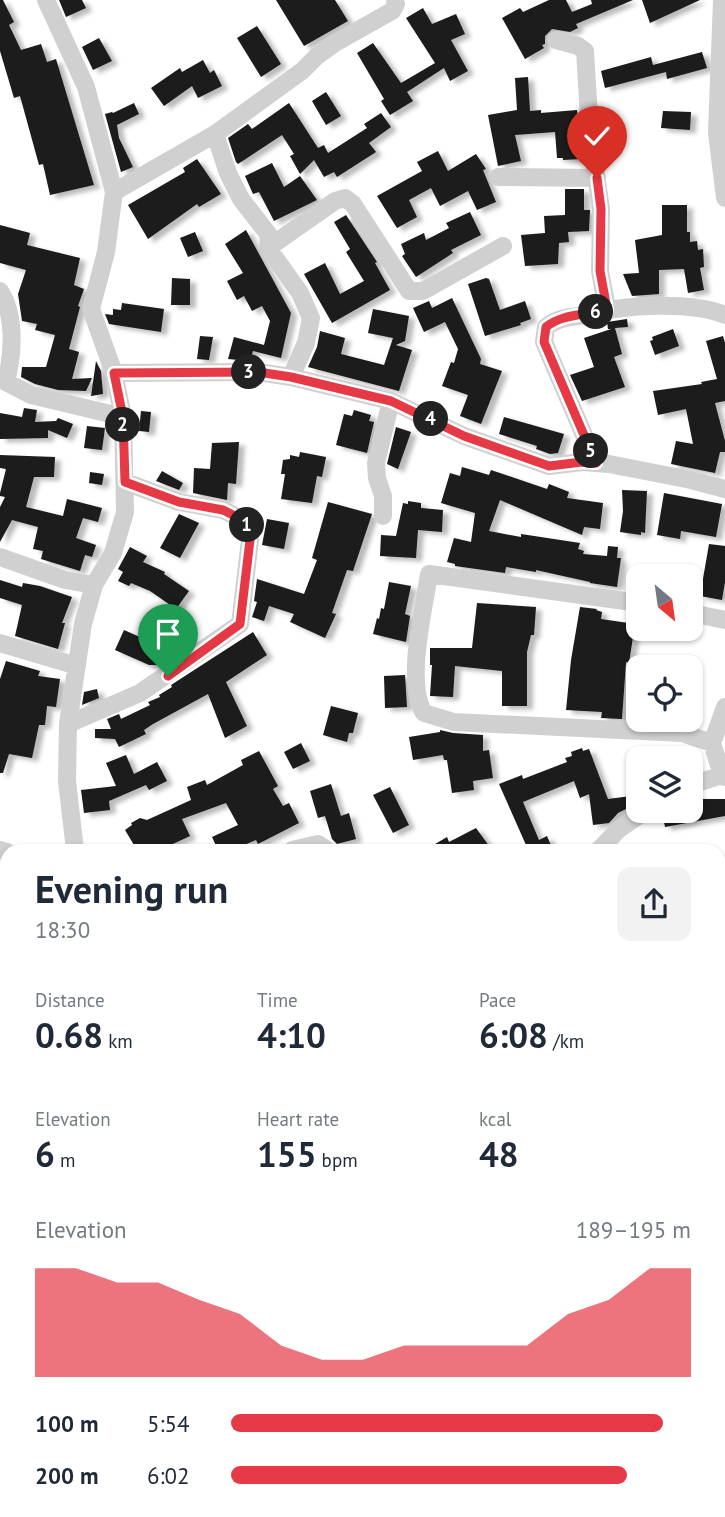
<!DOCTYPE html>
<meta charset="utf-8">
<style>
body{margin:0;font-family:"PT Sans",sans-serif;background:#f2f2f3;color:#1f2937;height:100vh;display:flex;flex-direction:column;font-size:26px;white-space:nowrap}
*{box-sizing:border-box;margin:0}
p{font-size:23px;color:#747a83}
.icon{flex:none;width:38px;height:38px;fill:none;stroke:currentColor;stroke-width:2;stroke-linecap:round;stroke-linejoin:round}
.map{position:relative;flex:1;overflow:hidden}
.drawer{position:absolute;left:0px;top:844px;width:726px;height:674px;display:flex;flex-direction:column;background:#fff;border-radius:21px 21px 0 0;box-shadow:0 2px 5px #0004}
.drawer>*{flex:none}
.needle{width:46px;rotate:151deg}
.tools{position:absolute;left:626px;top:564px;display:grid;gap:14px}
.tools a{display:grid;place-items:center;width:77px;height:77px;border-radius:14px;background:#fff;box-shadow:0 2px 5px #0004;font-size:35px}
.pin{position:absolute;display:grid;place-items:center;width:60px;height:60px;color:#fff;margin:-72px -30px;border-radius:50% 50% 50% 0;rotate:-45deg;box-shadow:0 0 7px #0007}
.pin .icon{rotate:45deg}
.km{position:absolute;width:35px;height:35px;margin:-18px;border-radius:50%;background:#222;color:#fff;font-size:19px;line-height:35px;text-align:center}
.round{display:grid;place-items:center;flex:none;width:74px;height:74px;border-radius:14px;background:#f2f2f3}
.summary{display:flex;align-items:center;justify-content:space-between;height:119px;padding:0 35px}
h1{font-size:38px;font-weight:700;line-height:52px}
.figures{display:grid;grid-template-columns:repeat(3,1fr);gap:10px;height:119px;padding:7px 35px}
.figures div{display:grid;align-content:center}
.figures b{font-size:35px;font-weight:700}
.figures small{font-size:19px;font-weight:400}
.figures p{font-size:19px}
.chart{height:196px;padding:14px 35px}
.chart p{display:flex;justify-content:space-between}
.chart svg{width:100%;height:126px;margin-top:7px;fill:#e63946;opacity:.7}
ul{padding:0 35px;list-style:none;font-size:23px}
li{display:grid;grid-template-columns:112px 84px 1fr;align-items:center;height:52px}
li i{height:18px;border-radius:9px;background:#e63946}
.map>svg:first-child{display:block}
</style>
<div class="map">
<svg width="725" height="1517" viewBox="0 0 725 1517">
<defs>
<filter id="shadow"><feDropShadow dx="6" dy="3.5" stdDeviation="2" flood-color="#0004"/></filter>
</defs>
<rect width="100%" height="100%" fill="#fff"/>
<!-- building -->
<path fill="#1a1a1a" filter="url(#shadow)" d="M0 0H3L14 22 9 25 21 50 41 44 47 62 56 59 94 185 50 195 43 164 39 165 20 96 14 98 0 51Z
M59 0H82L86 8 66 17Z
M276 0H335L348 21 304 46Z
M549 0H566L572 12 592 4 591 0H633L576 24 578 28 570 32 552 29 545 36V44L542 45 544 48 525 59 502 18 520 8 523 12Z
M642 0H700L650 23Z
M423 8 432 24 456 14 465 34 451 40 468 71 450 81 444 68 407 92 413 101 390 115 381 101 384 99 357 53 373 43 401 83 435 63 406 18Z
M257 26 281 64 261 77 237 38Z
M99 38 112 61 93 70 82 47Z
M702 52 707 68 667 79 666 72 605 88 601 71 651 57 653 65Z
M203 60 210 73 214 70 222 86 198 98 192 86 164 106 151 88 180 68 182 72Z
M528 77 530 111 541 110V113L577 110 582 159 563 160V158H557L555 132 515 135 521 161 498 166 488 115 517 110 515 78Z
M326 92 341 116 326 125 312 101Z
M134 103 139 114 117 125 119 138 133 167 121 172 105 114 112 112 113 113Z
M289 103 318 148 324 145 328 153 367 128 364 124 381 113 391 127 369 143 376 152 337 177 334 172 324 177 314 160 300 174 290 156 294 154 282 135 238 164 236 162 228 138 248 124 252 129Z
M663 111 691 112 690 130 661 128Z
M438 151 448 171 476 154 486 169 483 170 496 202 477 210 468 191 440 206 431 188 409 200 417 217 397 228 377 196 422 171 417 162Z
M197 159 221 194 199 207 197 204 148 239 128 205 185 172 183 168Z
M272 163 284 187 300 176 317 200 274 221 259 192 253 194 245 176Z
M565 189H584V210H590L589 231 568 232 569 242 559 243 558 264 525 266 521 235 545 233 544 216 565 215Z
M662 205H687V232H690V242L697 241 698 250 703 249 704 267 700 268 704 290 688 293 684 269 659 270V294L632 296 623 274 639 273 635 240 662 235Z
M470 212 481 235 451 250 453 253 416 277 402 256 405 254 401 244 424 233 426 240 449 228 446 223Z
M346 215 377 262 375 263 390 290 332 323 304 274 325 263 340 294 364 281 346 252 350 249 334 222Z
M0 225 30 233 27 245 80 258 74 285 84 289 78 306 80 307 69 349 79 352 72 379 92 378 86 391 58 390 35 384 21 377 22 367H46L55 335 35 330 37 324 22 321 18 294 26 270 0 263Z
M246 230 291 313 281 358 253 351 250 361 228 359 234 337 264 345 270 321 262 306 252 311 244 296 237 300 227 281 243 273 225 244Z
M195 232 203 251 188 257 180 238Z
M172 278 190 279V305H171Z
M486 278 489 279 500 310 525 301 531 319 520 323 521 325 485 336 468 284Z
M452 298 481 359 480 364 502 371 481 424 460 416 468 395 442 386 451 362 454 363 458 349 445 322 424 332 413 308 429 301 432 308Z
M122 303 164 309 161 332 109 324 105 314 113 315V309L121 310Z
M373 309 409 316 405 341 396 345 412 350 399 391 308 367 317 347 320 331 345 338 341 354 384 365 393 338 368 333Z
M627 319 628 327 615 328 622 354 614 357 625 387 582 401 570 375 594 367 584 338 611 329H608L607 322Z
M673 329 679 346 655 355 650 341 653 340 652 337Z
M200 336 213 337 209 360 197 359Z
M723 336 725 343V401L715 403 725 441V452H720L715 473 671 464 676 441 693 444 686 409 658 415 653 391 702 384 701 382 717 379 706 341Z
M96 361 101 371 103 394 91 396Z
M24 408 37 410 35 422 56 421 58 418 73 424 67 438 48 430V438L0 439V413L22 417Z
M354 410 371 415 369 421 374 422 367 453 336 445 344 414 352 416Z
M141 411 151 412 149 432 139 431Z
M504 417 564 434 558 453 550 454 536 449 537 446 499 434Z
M87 426 105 428 102 450 84 448Z
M396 427 411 432 398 469 387 464Z
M239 442 236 484 228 483 227 500 193 493 194 468 210 469 212 443Z
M300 452 326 457 322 477 317 476 312 503 281 499 285 474H281L283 460 290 459V455L299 457Z
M0 455 55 457 54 477H34L26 507 63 516 67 499 102 508 98 522 83 518 76 538 96 545 92 557 85 555 80 571 41 559 43 551 33 549 38 527 12 520 0 542V507L5 497 0 496V493L6 469 0 468Z
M462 467 489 475 491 470 547 489 549 484 569 492 567 498 603 503 600 529 584 527 582 535 500 500 489 531 521 537V534L580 543 578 549 584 551 583 554 607 556 608 546 618 547 617 558H621L617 587 590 583V582L536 570V572L506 567 505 573 455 566V564L447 562 454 538 471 542 475 513 441 503 450 473 460 476Z
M162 471 183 483 179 490 156 481Z
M90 472 104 474 102 485 89 483Z
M622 490 647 491 645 533 641 532V535L620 532 623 511Z
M664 493 722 504 716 537 681 531 680 539 657 535Z
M408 501 421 503V508L443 510 442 532 418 530 416 558 380 556 381 535 396 536 403 503 408 504Z
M328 502 372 514 353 571 347 570 332 613 336 614 325 638 290 622 294 614 269 606 264 621 252 617 257 602 254 601 257 579 304 594 317 560 312 558Z
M179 514 199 523 180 558 160 548Z
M267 519 289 523 284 549 262 545Z
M709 544 725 546V582L722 600 700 596Z
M130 547 147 556 143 562 165 572 164 574 189 591 176 609 150 591 131 583 129 586 118 581 123 572 118 569Z
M0 580 22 587 23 583 40 586 72 597 62 623H65L58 649 15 636 22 605 0 598Z
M389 582 411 586 405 614 410 616 406 642 373 634 377 618 379 619 381 608 384 609Z
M477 603 536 607 534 635H531L527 652V706H502V671L455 666 453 697 430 696 432 665H430V648H472Z
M580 607 597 609 596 610 602 612 601 619 635 624 629 663 626 662 622 719 601 718 602 712 566 710 571 660Z
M124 630 151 642 152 631 172 632 169 659 160 665H149L115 650Z
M253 632 267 655 226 682 247 726 225 738 208 694 153 724 144 730 146 734 119 747 115 739 95 738V729H111L107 719 119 714 121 719 150 705 148 702 160 697 159 695 172 687 171 685Z
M6 661 40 671 38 676 60 679 56 707 47 706 45 725H39L32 758 9 754 3 773H0V679Z
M405 675 407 707 385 708 384 676Z
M97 689 99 698 82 705 84 692Z
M331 706 358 713 353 733H349L347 742 323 735Z
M440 730 453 733 483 735V751L489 750 493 778 473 781 474 790 452 793 447 760H444L443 755 413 760 409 737 440 732Z
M301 743 310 761 293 769 284 752Z
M582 748 583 751 589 749 608 799 631 796 632 806 618 813 609 823 593 825 589 794 580 798 574 781 523 802 539 840 547 836 553 850H514L526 845 499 784 522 775 523 779 567 762 565 758 572 756 571 752Z
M259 751 278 786 273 789 283 806 289 803 299 823 258 844 256 840 232 850H218L212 837 238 825 226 803 182 819 190 836 160 850H137L125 830 132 825 131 823 140 818 147 820 191 800 187 787 205 780 207 785 243 765 241 760Z
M126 755 134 774 157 762 167 781 149 790 146 785 109 801 110 810 84 813 81 790 116 786 106 763Z
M331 784 341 816 349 813 356 839 337 844 332 839 325 816 318 818 310 791Z
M390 787 409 825 393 833 373 795Z
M701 797 702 799H725V816L665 827 662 812 691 810V799Z
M476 828 492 850H425L447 837 449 842Z"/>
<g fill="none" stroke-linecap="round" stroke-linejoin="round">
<!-- minor -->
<path stroke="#d0d0d0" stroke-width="18" d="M46 0 86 87 114 192 106 252 91 309 114 373 123 417 125 512 113 553 94 585 83 624 68 724 67 781 75 850
M722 0 717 133 725 198
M556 40 578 46 585 51 590 133 601 209 600 271 607 309
M215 134 228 173 241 199 269 235 268 248 300 293 311 318 306 343 291 377
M498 177 597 178
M114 192 215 134 302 71 317 56 335 43 392 11 396 4 395 0
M268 248 335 201 345 198 353 204 409 291H423L503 246
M0 291C16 316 13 354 6 382L31 395 123 417
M114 373 258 372 291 377 391 401 464 436 549 466 582 462 609 464 691 480 725 489
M596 463 544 342 546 327C561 315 576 318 593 313 628 305 691 301 725 315
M383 516V496L377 478 376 463 391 401
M0 557 65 580 94 585
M639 603 429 574C424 609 405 683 424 713L454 722 682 733 712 743 722 775 725 777
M691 613 725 620
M0 643 77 666
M68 724 140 693 240 624 250 540 247 522 223 510 179 502 125 482
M712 743 725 707
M691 785 722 775
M0 850 7 852
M292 850 318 844 327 850
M599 850 619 829 647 810
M719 1014 725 1013
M0 1075 7 1076
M0 1205H7
M719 1362H725
M719 1415 725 1399
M350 1510 365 1517
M581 1510 601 1517
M4 1517 7 1510
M136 1517V1510
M274 1517 277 1510"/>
</g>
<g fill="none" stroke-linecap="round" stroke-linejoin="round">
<!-- route casing -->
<g stroke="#fff" stroke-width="14">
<path id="route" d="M168 676 240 624 250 540 247 522 223 510 179 502 125 482 123 417 114 373 258 372 291 377 391 401 464 436 549 466 582 462 596 463 544 342 546 327C563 313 586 316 607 309L600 271 601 209 597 178"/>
</g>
<!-- route -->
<use href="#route" stroke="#e63946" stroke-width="9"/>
</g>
</svg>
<div class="tools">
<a><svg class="needle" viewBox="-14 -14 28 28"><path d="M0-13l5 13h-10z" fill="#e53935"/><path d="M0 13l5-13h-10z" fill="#747a83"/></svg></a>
<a><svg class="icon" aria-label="locate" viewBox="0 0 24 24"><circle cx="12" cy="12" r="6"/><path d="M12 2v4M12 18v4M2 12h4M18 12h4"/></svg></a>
<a><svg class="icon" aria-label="layers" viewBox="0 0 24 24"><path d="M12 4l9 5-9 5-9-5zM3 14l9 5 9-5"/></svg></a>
</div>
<div class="pin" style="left:168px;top:676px;background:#1e9e55"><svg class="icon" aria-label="arrive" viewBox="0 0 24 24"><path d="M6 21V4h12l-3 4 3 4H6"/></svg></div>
<div class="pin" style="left:597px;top:178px;background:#d93025"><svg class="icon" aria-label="check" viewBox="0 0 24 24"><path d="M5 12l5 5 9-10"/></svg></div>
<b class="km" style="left:247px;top:525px">1</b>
<b class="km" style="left:123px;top:425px">2</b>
<b class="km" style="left:249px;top:372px">3</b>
<b class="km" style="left:431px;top:419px">4</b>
<b class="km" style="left:591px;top:451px">5</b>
<b class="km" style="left:596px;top:312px">6</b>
<section class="drawer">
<div class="summary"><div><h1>Evening run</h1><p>18:30</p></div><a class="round"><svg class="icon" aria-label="share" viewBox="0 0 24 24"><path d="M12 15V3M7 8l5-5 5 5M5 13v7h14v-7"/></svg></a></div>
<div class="figures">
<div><p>Distance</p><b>0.68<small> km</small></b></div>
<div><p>Time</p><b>4:10</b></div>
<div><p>Pace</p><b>6:08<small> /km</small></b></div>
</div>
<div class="figures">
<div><p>Elevation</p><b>6<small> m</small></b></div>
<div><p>Heart rate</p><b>155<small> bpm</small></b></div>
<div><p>kcal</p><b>48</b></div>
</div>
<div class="chart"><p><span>Elevation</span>189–195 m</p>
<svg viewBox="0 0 160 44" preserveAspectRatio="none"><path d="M0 44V6L10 6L20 11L30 11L40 17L50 22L60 33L70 38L80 38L90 33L100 33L110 33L120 33L130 22L140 17L150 6L160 6V44z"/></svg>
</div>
<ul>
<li><b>100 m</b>5:54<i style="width:94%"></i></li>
<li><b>200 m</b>6:02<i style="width:86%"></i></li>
</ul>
</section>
</div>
